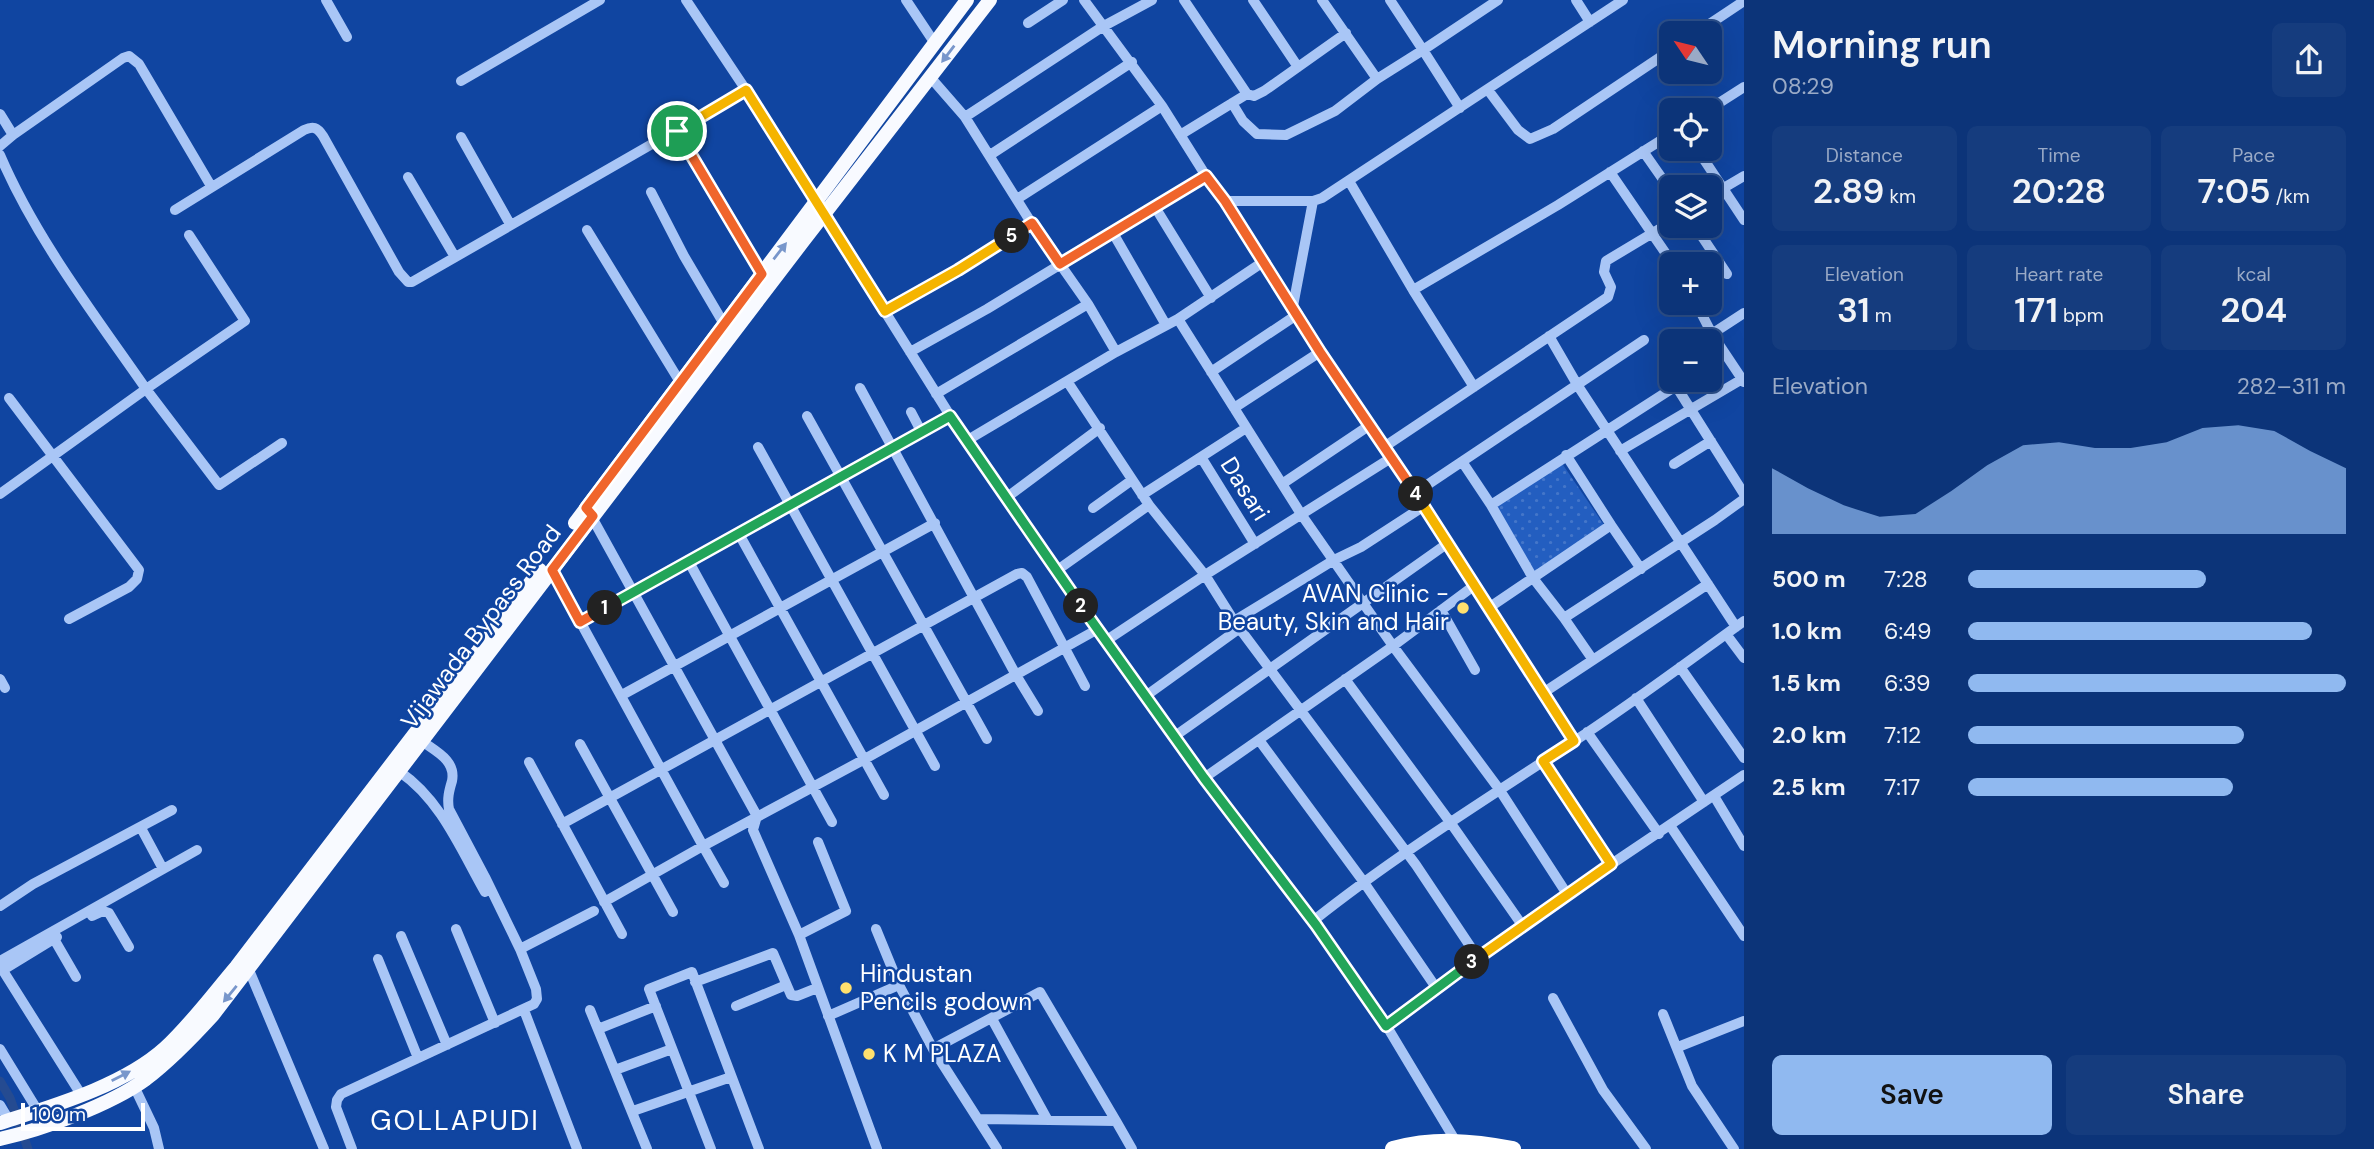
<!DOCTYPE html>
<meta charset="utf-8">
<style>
body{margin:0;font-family:"DM Sans",sans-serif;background:#153c7e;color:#f1f3f6;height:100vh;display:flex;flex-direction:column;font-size:26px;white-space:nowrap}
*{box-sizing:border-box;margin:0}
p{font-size:23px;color:#9aaac6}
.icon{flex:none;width:38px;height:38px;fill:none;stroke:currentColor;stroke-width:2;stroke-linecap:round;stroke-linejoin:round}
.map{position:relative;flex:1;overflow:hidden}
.drawer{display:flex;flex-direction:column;background:#0c3479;width:630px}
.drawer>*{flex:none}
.needle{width:46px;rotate:305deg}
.controls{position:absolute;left:1659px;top:21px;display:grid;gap:14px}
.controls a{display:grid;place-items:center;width:63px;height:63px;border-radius:10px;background:#0c3479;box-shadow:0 7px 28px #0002,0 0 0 2px #2c4f8a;font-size:35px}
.scale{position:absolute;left:21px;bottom:18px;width:124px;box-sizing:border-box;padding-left:7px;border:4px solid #fff;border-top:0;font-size:19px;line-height:24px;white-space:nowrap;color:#fff;-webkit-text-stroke:5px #1045a1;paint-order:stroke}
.pin{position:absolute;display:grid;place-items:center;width:60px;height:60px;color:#fff;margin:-30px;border:4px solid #fff;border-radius:50%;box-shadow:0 2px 7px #0007}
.km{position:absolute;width:35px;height:35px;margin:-18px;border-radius:50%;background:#222;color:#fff;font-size:19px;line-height:35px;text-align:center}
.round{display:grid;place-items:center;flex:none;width:74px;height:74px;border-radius:10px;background:#153c7e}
.overview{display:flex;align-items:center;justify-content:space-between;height:119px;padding:0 28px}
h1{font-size:38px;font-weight:600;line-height:52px}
.figures{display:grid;grid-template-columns:repeat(3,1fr);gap:10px;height:119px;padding:7px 28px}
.figures div{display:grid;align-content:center;border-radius:10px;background:#153c7e;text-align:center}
.figures b{font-size:35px;font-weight:600}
.figures small{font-size:19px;font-weight:400}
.figures p{font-size:19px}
.chart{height:196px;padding:14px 28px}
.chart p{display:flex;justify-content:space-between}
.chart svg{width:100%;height:126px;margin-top:7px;fill:#90b9f0;opacity:.7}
.action{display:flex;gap:14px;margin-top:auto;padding:14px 28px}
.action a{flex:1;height:80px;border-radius:10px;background:#90b9f0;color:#111;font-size:28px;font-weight:600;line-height:80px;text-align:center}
.action a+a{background:#153c7e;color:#f1f3f6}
ul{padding:0 28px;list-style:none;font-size:23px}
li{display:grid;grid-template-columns:112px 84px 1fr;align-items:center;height:52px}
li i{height:18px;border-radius:9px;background:#90b9f0}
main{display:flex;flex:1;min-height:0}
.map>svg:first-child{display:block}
</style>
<main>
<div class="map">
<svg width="1744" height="1149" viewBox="0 0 1744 1149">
<defs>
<pattern id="park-dots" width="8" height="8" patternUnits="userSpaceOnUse" patternTransform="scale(1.75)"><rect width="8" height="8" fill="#235ec0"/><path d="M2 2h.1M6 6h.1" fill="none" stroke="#4476c9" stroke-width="1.8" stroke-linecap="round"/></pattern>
</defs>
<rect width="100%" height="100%" fill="#1045a1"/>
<!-- park -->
<path fill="url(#park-dots)" d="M1561 462 1604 525 1534 572 1495 505Z"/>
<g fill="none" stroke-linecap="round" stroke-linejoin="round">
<!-- canal -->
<path stroke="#254b91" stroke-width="9" d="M0 1081 10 1098 28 1149"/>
<!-- minor -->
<path stroke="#a9c6f6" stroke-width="10" d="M326 0 347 37
M686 0 746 90 966 441 1204 778 1316 925 1386 1025 1455 1140 1456 1147
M906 0 934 42
M1084 0 1162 106 1206 176 1225 201 1263 262 1293 306 1320 352 1448 543 1574 741
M1253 0 1298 67
M1322 0 1377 79
M1390 0 1423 50 1498 0
M1576 0 1590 22
M1028 23 1063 0
M1696 33 1744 1
M931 78 965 117 1032 224 1088 304 1116 352 1178 319 1263 262
M461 81 600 0
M1488 90 1518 130 1530 139 1553 129 1671 50
M1247 94 1254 96 1264 91 1346 33
M1232 103 1243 121 1257 134 1286 135 1335 111 1377 79 1423 50 1460 108
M1708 110 1744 87
M0 114 13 135 123 58 129 56 139 64 211 186
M965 117 1102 27 1152 0
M677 131 762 273
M1180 135 1247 94 1184 0
M461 137 510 224
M0 146 13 135
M1697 149 1744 220
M1643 151 1671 191
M0 155C36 239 94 314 146 389L0 494
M990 155 1132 62
M1610 172 1673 264
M408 177 455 257
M1349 181 1413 290 1474 387
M651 192 684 256 724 324
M1710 196 1744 176
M1017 199 1162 106
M1225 201H1313L1322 198 1623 0
M1155 207 1211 298
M175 210 304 130C313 126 317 127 323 136L399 272 408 282H412L746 90
M1695 226 1727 274
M587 230 680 382
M1113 233 1166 325
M189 235 245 321 146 389 219 485 282 443
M1413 290 1558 205 1671 134
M1696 303 1712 334 1744 382
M1293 306 1313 201
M885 311 958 270 1032 224
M1178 319 1301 514 1393 646 1499 789 1567 894
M1549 336 1578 386 1736 627
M1701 341 1744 313
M910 352 987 309 1206 176
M1116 352 1067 381 1149 505 1205 575 1234 621 1416 865 1478 958
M1211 372 1298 314
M860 388 1016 675 1038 711
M936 394 1088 304
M9 398 139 570 137 579 129 587 69 619
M1234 408 1320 352
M911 412 922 433
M807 416 987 739
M966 441 1067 381
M758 447 935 766
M1384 447 1608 297 1611 287 1604 272 1606 261 1671 222
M1620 451 1744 378
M1201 457 1255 544
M1463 463 1491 505 1533 578 1564 618
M1674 464 1711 441
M1282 484 1370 425
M1415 493 1644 340
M1142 495 1246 428
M1006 498 1100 428
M1491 505 1676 386 1744 494
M1093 508 1132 480
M589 512 757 816 753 830 799 935 877 1149
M1611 525 1641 569
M739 534 884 795
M689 562 832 822
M552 570 703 846 863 760 1098 629
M1056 571 1149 505
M1490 607 1611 525 1566 455
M1441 610 1475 670
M1234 621 1334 560 1361 547 1424 506
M580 622 950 416
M1726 634 1744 658
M1107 640 1205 575 1391 458
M1593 660 1564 618 1715 520 1744 499
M1680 667 1744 758
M0 679 5 688
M1345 679 1450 822 1522 925
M1543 693 1708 584
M622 695 935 523
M1147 695 1240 628
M1636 698 1704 802
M1587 732 1659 834
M1175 736 1448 543
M1259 740 1363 881 1437 989
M423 742C437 752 456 761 452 781 449 791 447 799 449 809L485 877 520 949
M580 744 673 912
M1543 761 1611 864
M529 762 622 934
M400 772C441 800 461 850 485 892
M1204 778 1393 646 1475 585
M1714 796 1744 846
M562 824 1017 574 1022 573 1027 577 1085 686
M1671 827 1744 936
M141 828 163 869
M604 902 703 846 724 883
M0 906 33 884 172 810
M92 916 103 911 109 913 129 947
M1313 921C1396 855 1485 800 1573 742 1631 704 1687 662 1744 621
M456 929 495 1023
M876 929 899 985 933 1049 997 1149
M799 935 846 911 818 842
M401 936 447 1045
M54 939 76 977
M378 959 418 1058
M0 961 197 850
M0 966 82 1096
M3 970 57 937
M249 970 324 1149
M695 982 773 953 791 995 797 996 817 988
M1553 998 1603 1090 1646 1149
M736 1006 786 985
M524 1010 577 1149
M590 1010 647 1149
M1663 1014 1692 1086 1734 1149
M828 1016 899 985
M992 1019 1047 1119
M1386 1025 1567 894 1744 775
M598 1029 656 1006
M1678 1047 1744 1021
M0 1049 38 1111
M933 1049 1040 992 1116 1121 978 1119
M615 1070 672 1049
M134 1086 154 1128 159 1149
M0 1105 9 1120
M633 1111 731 1077
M1116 1121 1132 1149
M352 1149 336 1107 337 1100 341 1094 534 1004 537 999 536 989 520 949 594 911
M711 1149 649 989 692 972 759 1149"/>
<!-- major -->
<path stroke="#f8faff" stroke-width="14" d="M575 523 967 0
M0 1123C53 1106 123 1086 165 1048 191 1024 213 994 236 967L540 570
M0 1139C44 1129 110 1105 146 1079 171 1060 192 1038 213 1015L804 240 990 0"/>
<!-- highway -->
<path stroke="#fff" stroke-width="16" d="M1393 1149C1434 1138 1471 1141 1513 1149"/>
</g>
<!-- one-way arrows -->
<defs><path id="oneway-solid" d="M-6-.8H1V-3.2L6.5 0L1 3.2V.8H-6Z" transform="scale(1.75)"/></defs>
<g fill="#7896cb">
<use href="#oneway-solid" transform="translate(948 54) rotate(127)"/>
<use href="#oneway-solid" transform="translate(780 251) rotate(-52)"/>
<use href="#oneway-solid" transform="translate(230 994) rotate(129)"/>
<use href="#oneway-solid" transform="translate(121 1076) rotate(-27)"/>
</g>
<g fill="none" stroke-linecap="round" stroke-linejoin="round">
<!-- split-1 casing -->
<g stroke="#fff" stroke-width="14">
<path id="split-1" d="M605 608 580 622 552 570 593 516 586 508 762 274 677 131"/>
</g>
<!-- split-2 casing -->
<g stroke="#fff" stroke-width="14">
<path id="split-2" d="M605 608 950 416 1081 606"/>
</g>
<!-- split-3 casing -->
<g stroke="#fff" stroke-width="14">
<path id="split-3" d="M1081 606 1204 778 1316 925 1386 1026 1472 962"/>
</g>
<!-- split-4 casing -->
<g stroke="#fff" stroke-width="14">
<path id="split-4" d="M1416 494 1574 741 1543 761 1611 864 1472 962"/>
</g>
<!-- split-5 casing -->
<g stroke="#fff" stroke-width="14">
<path id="split-5" d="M1012 236 1032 223 1060 264 1206 176 1225 201 1320 352 1416 494"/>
</g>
<!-- split-6 casing -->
<g stroke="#fff" stroke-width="14">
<path id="split-6" d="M677 131 746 90 885 311 958 270 1012 236"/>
</g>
<!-- split-1 -->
<use href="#split-1" stroke="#f0652b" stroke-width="9"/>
<!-- split-2 -->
<use href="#split-2" stroke="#22a559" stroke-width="9"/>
<!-- split-3 -->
<use href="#split-3" stroke="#22a559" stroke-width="9"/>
<!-- split-4 -->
<use href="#split-4" stroke="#f5b400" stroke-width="9"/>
<!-- split-5 -->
<use href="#split-5" stroke="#f0652b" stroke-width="9"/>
<!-- split-6 -->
<use href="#split-6" stroke="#f5b400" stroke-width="9"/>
</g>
<!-- markers -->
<g fill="#ffe06e" stroke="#1045a1" stroke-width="2.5">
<circle cx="1463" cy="608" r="7"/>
<circle cx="846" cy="988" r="7"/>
<circle cx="869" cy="1054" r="7"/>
</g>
<g text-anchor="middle" stroke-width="5" stroke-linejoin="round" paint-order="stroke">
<!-- street labels -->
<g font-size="24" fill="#fff" stroke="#1045a1">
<text transform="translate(1245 489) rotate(58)" y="8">Dasari</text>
<text transform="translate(481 627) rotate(-53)" y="8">Vijawada Bypass Road</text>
</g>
<!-- poi labels -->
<g font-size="24" fill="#fff" stroke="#1045a1" text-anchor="start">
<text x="1449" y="602" text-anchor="end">AVAN Clinic -<tspan x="1449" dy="28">Beauty, Skin and Hair</tspan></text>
<text x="860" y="982">Hindustan<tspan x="860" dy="28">Pencils godown</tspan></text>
<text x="883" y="1062">K M PLAZA</text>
</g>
<!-- quarter labels -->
<g font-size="28" letter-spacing="2" fill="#fff" stroke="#1045a1">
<text x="455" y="1130">GOLLAPUDI</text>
</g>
</g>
</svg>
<div class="controls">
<a><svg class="needle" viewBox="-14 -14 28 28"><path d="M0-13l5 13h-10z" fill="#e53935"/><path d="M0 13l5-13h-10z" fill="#9aaac6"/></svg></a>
<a><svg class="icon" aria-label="locate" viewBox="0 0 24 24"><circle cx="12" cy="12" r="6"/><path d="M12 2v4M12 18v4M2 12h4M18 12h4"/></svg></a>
<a><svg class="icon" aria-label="layers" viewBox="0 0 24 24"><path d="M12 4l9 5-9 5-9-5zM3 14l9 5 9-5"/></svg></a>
<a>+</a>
<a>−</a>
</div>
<div class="scale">100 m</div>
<div class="pin" style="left:677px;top:131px;background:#1e9e55"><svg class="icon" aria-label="arrive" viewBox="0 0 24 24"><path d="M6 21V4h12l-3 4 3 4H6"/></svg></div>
<b class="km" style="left:605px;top:608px">1</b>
<b class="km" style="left:1081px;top:606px">2</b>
<b class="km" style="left:1472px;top:962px">3</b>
<b class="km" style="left:1416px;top:494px">4</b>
<b class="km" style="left:1012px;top:236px">5</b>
</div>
<section class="drawer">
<div class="overview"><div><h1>Morning run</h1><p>08:29</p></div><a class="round"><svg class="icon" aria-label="share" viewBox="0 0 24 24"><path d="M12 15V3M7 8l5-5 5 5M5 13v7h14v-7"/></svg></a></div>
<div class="figures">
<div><p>Distance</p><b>2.89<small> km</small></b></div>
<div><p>Time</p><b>20:28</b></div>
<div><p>Pace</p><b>7:05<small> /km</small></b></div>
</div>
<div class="figures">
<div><p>Elevation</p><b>31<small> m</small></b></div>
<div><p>Heart rate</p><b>171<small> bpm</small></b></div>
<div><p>kcal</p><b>204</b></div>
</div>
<div class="chart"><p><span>Elevation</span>282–311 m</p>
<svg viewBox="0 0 160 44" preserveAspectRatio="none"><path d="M0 44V21L10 28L20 34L30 38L40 37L50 29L60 20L70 13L80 12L90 14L100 14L110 12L120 7L130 6L140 8L150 15L160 21V44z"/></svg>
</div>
<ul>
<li><b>500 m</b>7:28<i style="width:63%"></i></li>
<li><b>1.0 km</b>6:49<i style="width:91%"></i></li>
<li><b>1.5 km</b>6:39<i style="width:100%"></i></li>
<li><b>2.0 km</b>7:12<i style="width:73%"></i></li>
<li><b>2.5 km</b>7:17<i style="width:70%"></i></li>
</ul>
<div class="action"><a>Save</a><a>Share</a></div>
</section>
</main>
